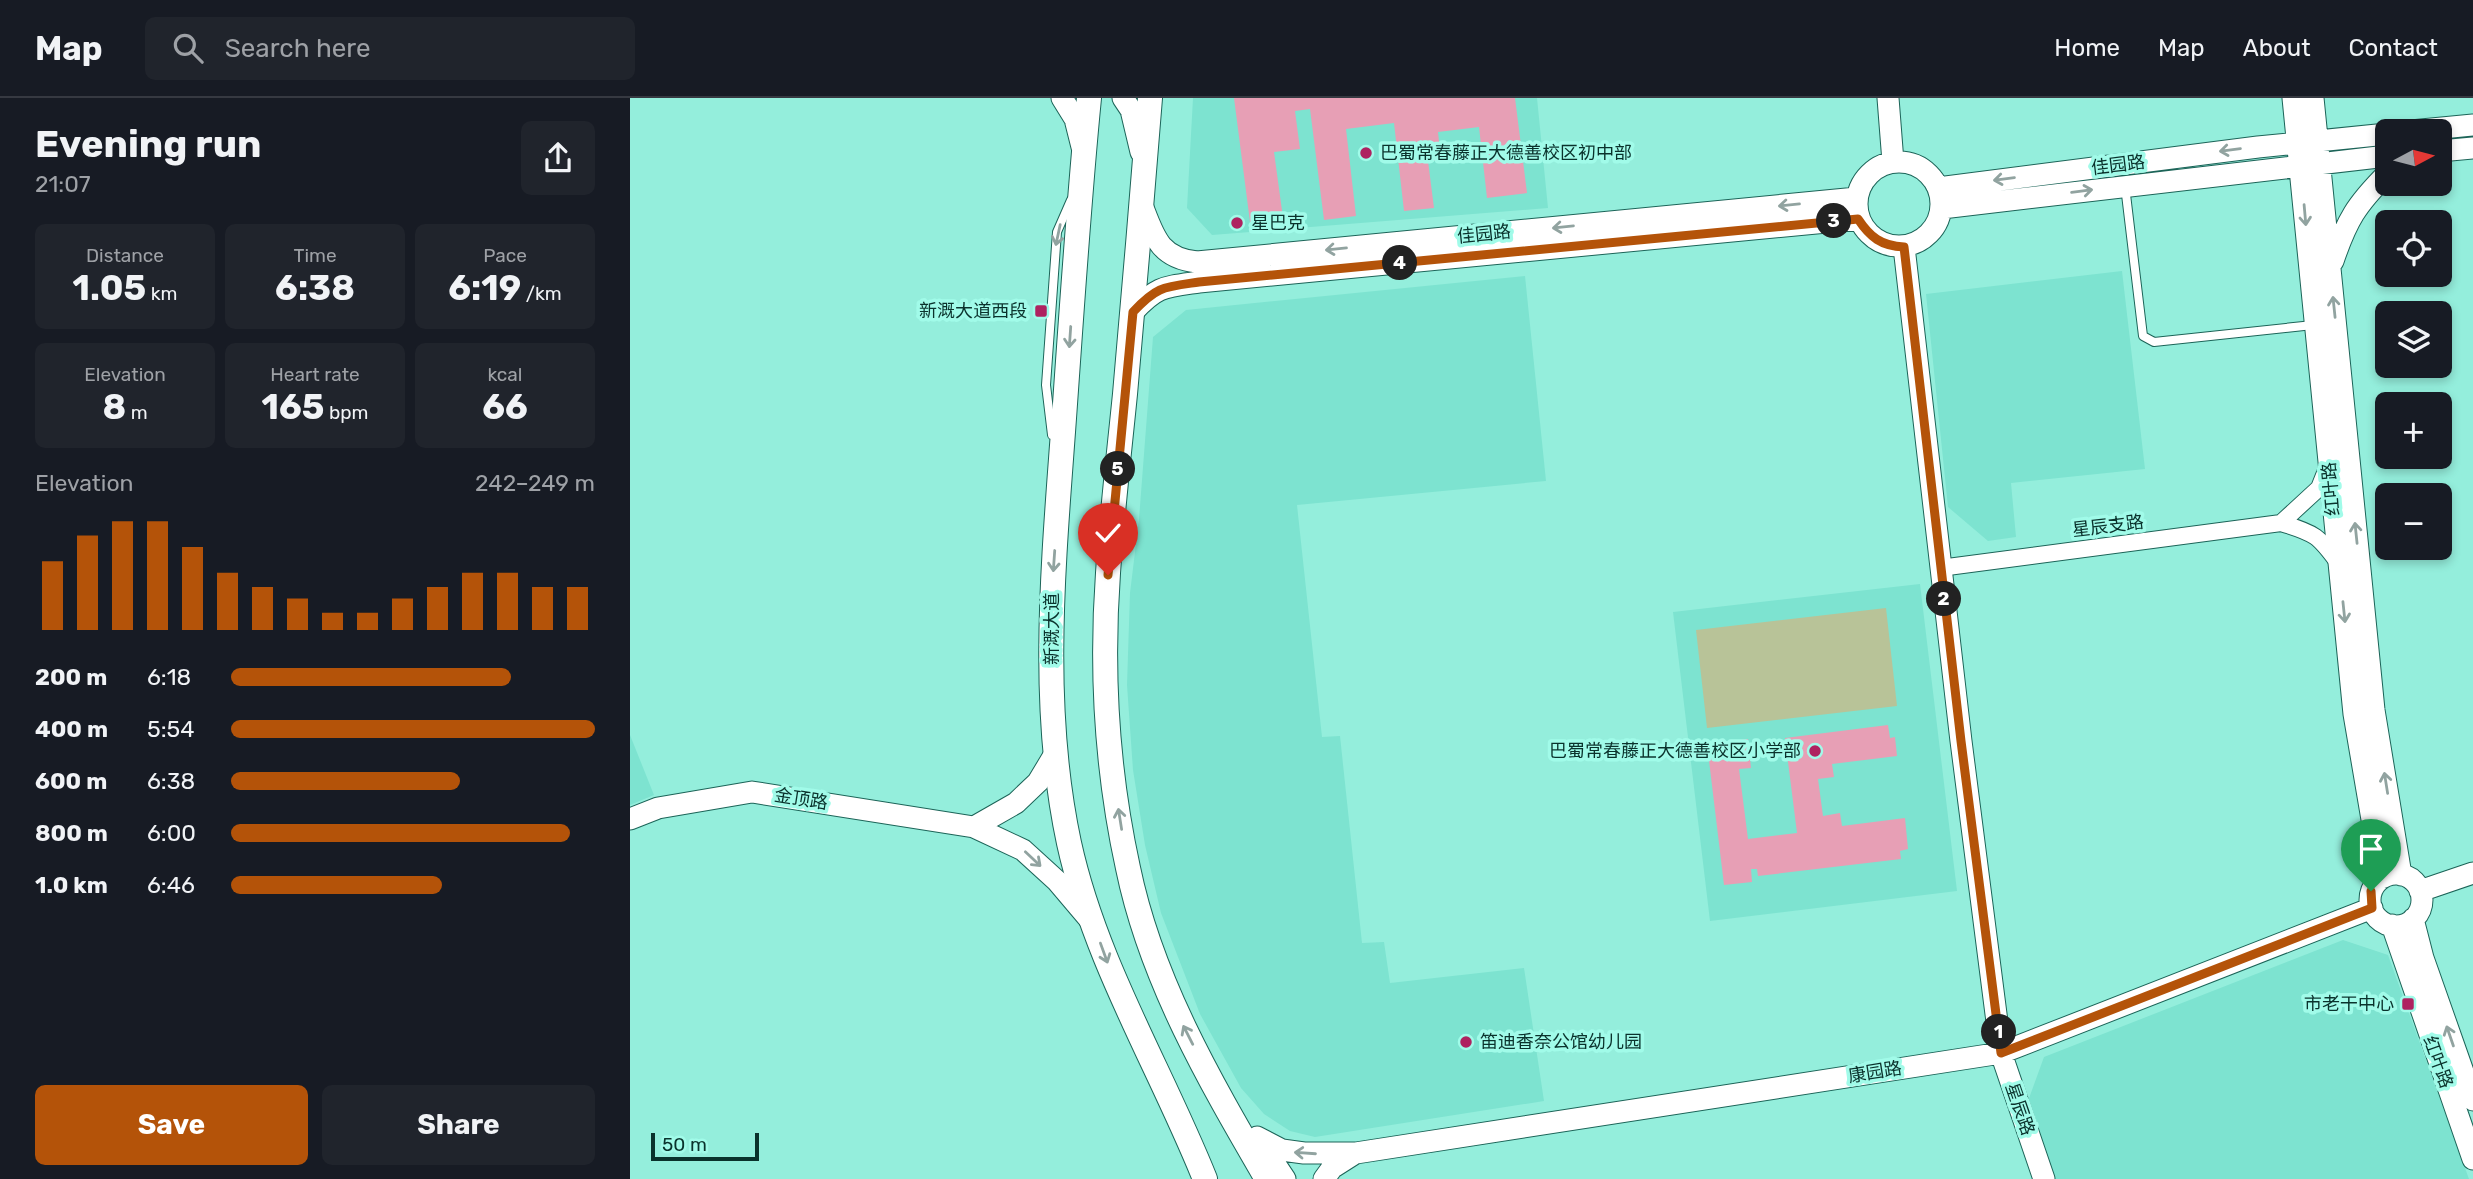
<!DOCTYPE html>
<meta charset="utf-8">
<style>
body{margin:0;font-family:Rubik,"Noto Sans SC",sans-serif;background:#20242c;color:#f1f3f6;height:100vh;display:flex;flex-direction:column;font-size:26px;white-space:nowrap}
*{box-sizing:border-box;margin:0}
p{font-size:23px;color:#9ea1a6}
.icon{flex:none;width:38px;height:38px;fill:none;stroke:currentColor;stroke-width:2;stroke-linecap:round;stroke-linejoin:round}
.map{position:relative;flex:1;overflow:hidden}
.drawer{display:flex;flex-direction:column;background:#171b24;width:630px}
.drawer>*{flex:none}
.needle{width:46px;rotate:83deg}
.controls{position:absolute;left:1745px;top:21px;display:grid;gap:14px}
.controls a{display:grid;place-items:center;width:77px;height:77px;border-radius:10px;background:#171b24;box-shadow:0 4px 10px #0003;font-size:35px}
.scale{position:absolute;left:21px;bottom:18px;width:108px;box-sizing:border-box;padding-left:7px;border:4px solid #0a322c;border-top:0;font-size:19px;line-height:24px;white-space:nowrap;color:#0a322c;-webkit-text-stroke:5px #a1fbe9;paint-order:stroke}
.pin{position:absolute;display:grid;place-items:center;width:60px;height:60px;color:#fff;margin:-72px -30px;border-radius:50% 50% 50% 0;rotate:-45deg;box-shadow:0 0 7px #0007}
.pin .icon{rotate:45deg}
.km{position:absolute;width:35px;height:35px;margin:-18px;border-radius:50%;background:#222;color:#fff;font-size:19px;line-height:35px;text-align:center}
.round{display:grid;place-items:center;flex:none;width:74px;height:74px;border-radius:10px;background:#20242c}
.summary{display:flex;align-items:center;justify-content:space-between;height:119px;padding:0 35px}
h1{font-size:38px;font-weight:700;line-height:52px}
.stats{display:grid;grid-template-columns:repeat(3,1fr);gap:10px;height:119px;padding:7px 35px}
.stats div{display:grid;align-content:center;border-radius:10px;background:#20242c;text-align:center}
.stats b{font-size:35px;font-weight:700}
.stats small{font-size:19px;font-weight:400}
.stats p{font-size:19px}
.chart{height:196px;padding:14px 35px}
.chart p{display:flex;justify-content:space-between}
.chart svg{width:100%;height:126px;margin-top:7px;stroke:#b45309;stroke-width:6}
.button{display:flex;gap:14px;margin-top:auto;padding:14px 35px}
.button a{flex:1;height:80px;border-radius:10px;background:#b45309;color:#fff;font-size:28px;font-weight:700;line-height:80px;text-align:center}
.button a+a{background:#20242c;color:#f1f3f6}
ul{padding:0 35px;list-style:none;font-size:23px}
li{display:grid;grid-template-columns:112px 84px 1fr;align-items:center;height:52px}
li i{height:18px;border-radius:9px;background:#b45309}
header{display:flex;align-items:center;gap:42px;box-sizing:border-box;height:98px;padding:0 35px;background:#171b24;border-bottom:2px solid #363941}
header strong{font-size:33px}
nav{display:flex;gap:38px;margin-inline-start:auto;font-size:24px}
.search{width:490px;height:63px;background:#20242c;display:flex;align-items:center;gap:18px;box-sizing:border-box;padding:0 24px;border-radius:10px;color:#9ea1a6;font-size:26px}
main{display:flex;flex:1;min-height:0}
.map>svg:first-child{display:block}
</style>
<header>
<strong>Map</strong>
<div class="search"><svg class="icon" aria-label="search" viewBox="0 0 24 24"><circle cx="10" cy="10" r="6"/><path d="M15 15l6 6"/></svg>Search here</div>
<nav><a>Home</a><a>Map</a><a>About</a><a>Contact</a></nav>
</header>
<main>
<section class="drawer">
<div class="summary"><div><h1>Evening run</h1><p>21:07</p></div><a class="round"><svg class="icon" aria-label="share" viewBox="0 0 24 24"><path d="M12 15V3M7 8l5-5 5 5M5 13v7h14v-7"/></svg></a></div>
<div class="stats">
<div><p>Distance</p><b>1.05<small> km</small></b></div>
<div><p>Time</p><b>6:38</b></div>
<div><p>Pace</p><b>6:19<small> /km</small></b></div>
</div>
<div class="stats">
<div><p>Elevation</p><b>8<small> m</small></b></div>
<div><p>Heart rate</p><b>165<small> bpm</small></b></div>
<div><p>kcal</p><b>66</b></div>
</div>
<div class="chart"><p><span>Elevation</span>242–249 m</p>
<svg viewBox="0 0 160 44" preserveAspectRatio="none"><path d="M5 44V20M15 44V11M25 44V6M35 44V6M45 44V15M55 44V24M65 44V29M75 44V33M85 44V38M95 44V38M105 44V33M115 44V29M125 44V24M135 44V24M145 44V29M155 44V29"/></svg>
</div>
<ul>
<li><b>200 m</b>6:18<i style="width:77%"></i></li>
<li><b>400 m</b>5:54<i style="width:100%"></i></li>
<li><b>600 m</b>6:38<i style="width:63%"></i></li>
<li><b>800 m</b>6:00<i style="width:93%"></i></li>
<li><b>1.0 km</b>6:46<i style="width:58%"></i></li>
</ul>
<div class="button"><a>Save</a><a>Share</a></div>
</section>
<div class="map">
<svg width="1843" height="1081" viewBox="0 0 1843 1081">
<rect width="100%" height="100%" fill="#94eedc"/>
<!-- built -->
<path fill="#7de3d0" d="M563 0H907L918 110 582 137 557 110Z
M1492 173 1515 371 1381 385 1386 439 1358 443 1318 409 1296 196Z
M895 178 916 383 667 407 692 639 710 638 732 845 754 844 760 885 894 870 914 1003 685 1039 660 1033 634 1016 611 990 570 916 531 815 515 747 503 672 497 587 500 495 509 421 523 239 556 212Z
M1290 486 1327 793 1080 823 1043 514Z
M0 637 24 697 0 707Z
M1713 842 1758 857 1839 1081H1424L1398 1003 1414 959Z"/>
<!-- green -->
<path fill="#b8c398" d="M1256 510 1267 608 1077 630 1066 532Z"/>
<!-- building -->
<path fill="#e79fb5" d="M604 0H885L897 95 857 100 849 29 808 34 811 62 798 63 804 110 774 113 764 25 716 31 726 118 694 122 680 11 665 13 670 51 644 54 653 120 620 124Z
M1258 627 1260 640 1265 639 1267 658 1202 666 1204 679 1188 681 1193 718 1210 715 1212 728 1275 720 1278 751 1270 753 1271 761 1128 778 1127 771H1121L1122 784 1094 787 1077 646 1118 641 1121 670 1109 671 1118 741 1167 735 1155 640Z"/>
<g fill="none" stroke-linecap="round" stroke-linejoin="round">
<!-- lane casing -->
<g stroke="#1c6458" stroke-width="10">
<path id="lane" d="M1495 88 1513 238 1524 244 1683 227
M422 337 416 287 427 134 441 102"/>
</g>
<!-- street casing -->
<g stroke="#1c6458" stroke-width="18">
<path id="street" d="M1651 425 1689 390 1699 365
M1310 470 1651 425C1685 435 1689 438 1709 466"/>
</g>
<!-- secondary casing -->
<g stroke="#1c6458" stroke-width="23">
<path id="secondary" d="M432 0 445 21 452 49
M493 0 501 12 511 54
M1258 0 1263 64
M1663 0 1724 616 1752 780
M1683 0 1744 612 1771 777
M1781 33 1843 27
M1810 53 1843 50
M1227 106a42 42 0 1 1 84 0a42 42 0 1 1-84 0Z
M1308 90 1628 49 1757 36
M512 107C524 138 529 160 567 164L1227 100
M1312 110 1757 58
M1274 149 1331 643 1371 955 1414 1081
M1703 163C1717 122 1726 107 1757 76
M503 214C527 188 534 189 569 184L1228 121
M0 721 28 710 122 694 344 729 393 752 427 783 460 822
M344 729 386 705 408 684 426 654
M1740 802a26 26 0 1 1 52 0a26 26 0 1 1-52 0Z
M1790 793 1843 775
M1783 821 1793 860 1843 1002
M1762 827 1843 1061
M627 1039 652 1052 674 1055H726L1371 955 1742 810
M629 1042 655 1081
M694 1081 702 1070 724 1056"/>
</g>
<!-- primary casing -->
<g stroke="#1c6458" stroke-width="26">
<path id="primary" d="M459 0C448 111 441 223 433 334 423 470 410 610 439 745 465 864 530 969 575 1081
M520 0C512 99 504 197 495 296 489 356 482 415 478 475 471 572 477 674 498 770 521 882 580 983 637 1081"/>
</g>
<!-- lane -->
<use href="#lane" stroke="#fff" stroke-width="8"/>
<!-- street -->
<use href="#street" stroke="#fff" stroke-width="16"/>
<!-- secondary -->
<use href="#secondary" stroke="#fff" stroke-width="21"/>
<!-- primary -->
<use href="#primary" stroke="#fff" stroke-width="24"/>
</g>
<!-- one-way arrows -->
<defs><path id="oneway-shaft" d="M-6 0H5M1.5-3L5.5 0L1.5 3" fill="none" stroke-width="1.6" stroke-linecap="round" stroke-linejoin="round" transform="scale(1.75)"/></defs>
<g stroke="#91a3a0">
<use href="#oneway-shaft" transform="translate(1600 52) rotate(173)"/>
<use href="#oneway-shaft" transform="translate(1374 81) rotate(173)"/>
<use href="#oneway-shaft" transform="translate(1452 93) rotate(-7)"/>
<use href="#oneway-shaft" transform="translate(1159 107) rotate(174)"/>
<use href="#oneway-shaft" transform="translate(1675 117) rotate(85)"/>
<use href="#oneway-shaft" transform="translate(933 129) rotate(174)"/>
<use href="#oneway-shaft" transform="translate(428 137) rotate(102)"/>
<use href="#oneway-shaft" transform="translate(706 151) rotate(174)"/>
<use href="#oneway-shaft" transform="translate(1704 209) rotate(-96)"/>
<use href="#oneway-shaft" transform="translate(440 239) rotate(94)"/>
<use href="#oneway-shaft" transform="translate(1726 435) rotate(-96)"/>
<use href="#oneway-shaft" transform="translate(424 463) rotate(94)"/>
<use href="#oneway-shaft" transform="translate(1714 514) rotate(84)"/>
<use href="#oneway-shaft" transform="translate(1756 685) rotate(-99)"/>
<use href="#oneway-shaft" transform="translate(490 721) rotate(-99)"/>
<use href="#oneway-shaft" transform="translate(403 761) rotate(43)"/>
<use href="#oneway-shaft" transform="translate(474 855) rotate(70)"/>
<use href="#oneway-shaft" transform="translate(558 937) rotate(-117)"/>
<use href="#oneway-shaft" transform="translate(1820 938) rotate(-109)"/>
<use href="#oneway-shaft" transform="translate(675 1055) rotate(-176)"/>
</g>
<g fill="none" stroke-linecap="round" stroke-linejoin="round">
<!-- route casing -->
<g stroke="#fff" stroke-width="14">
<path id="route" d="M478 477 503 214C527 188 534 189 569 184L1228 121C1240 139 1251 148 1274 149L1331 643 1371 955 1742 810 1741 793"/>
</g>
<!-- route -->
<use href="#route" stroke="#b45309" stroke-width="9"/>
</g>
<!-- markers -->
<g fill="#ae2260" stroke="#a1fbe9" stroke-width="2.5">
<circle cx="736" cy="55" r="7"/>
<circle cx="607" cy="125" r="7"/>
<rect x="404" y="206" width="14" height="14" rx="3.5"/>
<circle cx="1185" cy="653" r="7"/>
<rect x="1771" y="899" width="14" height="14" rx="3.5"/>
<circle cx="836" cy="944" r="7"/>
</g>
<g text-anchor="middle" stroke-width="7" stroke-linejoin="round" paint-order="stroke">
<!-- poi labels -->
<g font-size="18" fill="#0a322c" stroke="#a1fbe9" text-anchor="start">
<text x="750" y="61">巴蜀常春藤正大德善校区初中部</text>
<text x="621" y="131">星巴克</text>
<text x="397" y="219" text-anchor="end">新溉大道西段</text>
<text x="1171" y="659" text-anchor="end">巴蜀常春藤正大德善校区小学部</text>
<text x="1764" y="912" text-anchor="end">市老干中心</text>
<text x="850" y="950">笛迪香奈公馆幼儿园</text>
</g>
<!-- street labels -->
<g font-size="18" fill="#0a322c" stroke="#a1fbe9">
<text transform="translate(1488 67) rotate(-7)" y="6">佳园路</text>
<text transform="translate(854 136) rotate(-6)" y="6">佳园路</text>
<text transform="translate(1701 391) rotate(-95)" y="6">红叶路</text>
<text transform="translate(1478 428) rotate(-7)" y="6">星辰支路</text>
<text transform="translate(422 531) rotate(-90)" y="6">新溉大道</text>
<text transform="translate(171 701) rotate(9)" y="6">金顶路</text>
<text transform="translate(1808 964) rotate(70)" y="6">红叶路</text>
<text transform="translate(1245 974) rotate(-9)" y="6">康园路</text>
<text transform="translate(1390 1011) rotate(71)" y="6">星辰路</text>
</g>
</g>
</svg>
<div class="controls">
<a><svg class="needle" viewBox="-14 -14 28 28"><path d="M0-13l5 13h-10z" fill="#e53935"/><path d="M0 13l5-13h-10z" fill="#9ea1a6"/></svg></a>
<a><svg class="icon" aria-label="locate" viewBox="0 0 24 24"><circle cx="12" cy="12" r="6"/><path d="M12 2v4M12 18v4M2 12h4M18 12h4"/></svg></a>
<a><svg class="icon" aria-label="layers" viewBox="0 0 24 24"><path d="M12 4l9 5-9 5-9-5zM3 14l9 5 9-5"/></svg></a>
<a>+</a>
<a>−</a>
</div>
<div class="scale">50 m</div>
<div class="pin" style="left:1741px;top:793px;background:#1e9e55"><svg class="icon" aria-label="arrive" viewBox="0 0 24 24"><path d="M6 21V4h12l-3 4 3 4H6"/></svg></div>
<div class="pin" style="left:478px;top:477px;background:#d93025"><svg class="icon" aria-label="check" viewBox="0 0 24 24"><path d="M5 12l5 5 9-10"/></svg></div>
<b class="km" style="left:1369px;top:934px">1</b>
<b class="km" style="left:1314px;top:501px">2</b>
<b class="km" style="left:1204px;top:123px">3</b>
<b class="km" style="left:770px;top:165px">4</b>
<b class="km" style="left:488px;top:371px">5</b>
</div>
</main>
